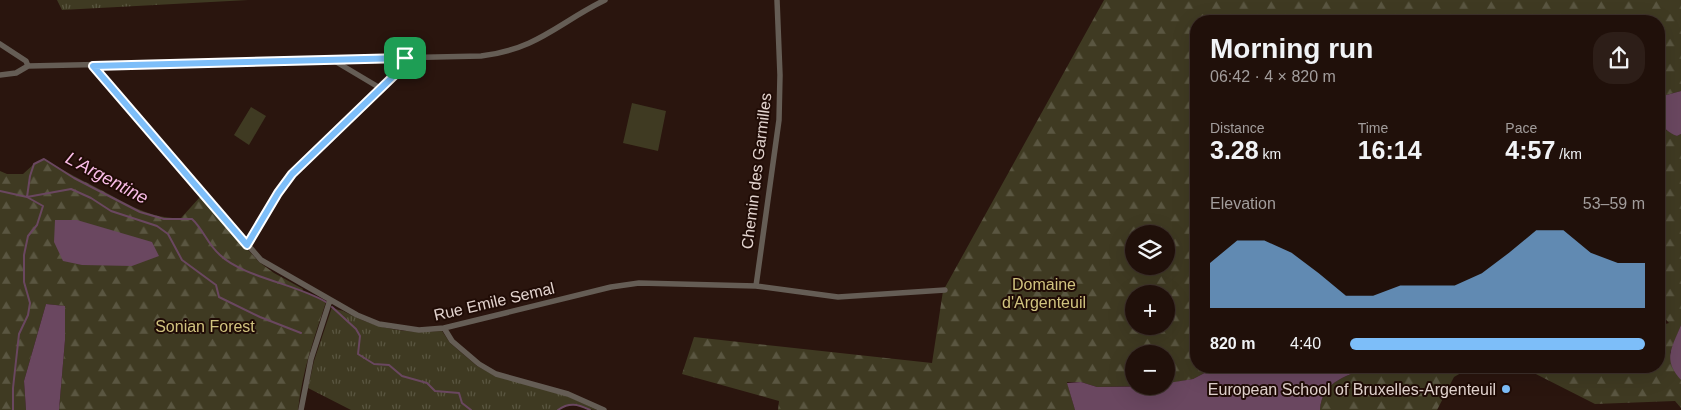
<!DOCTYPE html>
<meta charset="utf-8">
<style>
body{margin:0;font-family:Arial,sans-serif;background:#2d1e18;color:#f1f3f6;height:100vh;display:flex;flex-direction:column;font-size:19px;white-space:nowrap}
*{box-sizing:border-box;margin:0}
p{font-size:16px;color:#a29d9c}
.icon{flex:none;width:28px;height:28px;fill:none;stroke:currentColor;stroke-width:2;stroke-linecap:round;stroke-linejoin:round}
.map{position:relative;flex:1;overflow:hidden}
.details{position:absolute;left:1190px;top:15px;width:475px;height:358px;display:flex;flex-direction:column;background:#20100a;border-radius:20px;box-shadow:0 5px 20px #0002,0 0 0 1px #3d302b}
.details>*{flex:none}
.controls{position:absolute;left:1125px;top:225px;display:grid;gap:10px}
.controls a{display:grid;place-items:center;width:50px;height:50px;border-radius:50%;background:#20100a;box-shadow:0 5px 20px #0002,0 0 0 1px #3d302b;font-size:25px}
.pin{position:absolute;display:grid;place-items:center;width:42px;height:42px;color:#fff;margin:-21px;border-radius:10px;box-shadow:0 2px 8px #0006}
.round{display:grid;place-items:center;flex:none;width:52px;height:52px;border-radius:20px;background:#2d1e18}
.head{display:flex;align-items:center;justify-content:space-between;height:85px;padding:0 20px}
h1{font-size:28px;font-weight:800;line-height:38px}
.metrics{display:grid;grid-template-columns:repeat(3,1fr);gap:8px;height:85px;padding:5px 20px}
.metrics div{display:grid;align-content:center}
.metrics b{font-size:25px;font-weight:800}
.metrics small{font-size:14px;font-weight:400}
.metrics p{font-size:14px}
.chart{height:140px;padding:10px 20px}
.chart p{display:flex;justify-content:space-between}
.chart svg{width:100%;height:90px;margin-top:5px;fill:#7dbef9;opacity:.7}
ul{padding:0 20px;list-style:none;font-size:16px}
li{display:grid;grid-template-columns:80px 60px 1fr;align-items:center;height:38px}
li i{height:12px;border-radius:6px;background:#7dbef9}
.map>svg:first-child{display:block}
</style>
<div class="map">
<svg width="1681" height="410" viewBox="0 0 1681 410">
<defs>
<pattern id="grass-tufts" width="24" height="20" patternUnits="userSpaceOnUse" patternTransform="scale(1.25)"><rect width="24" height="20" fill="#3f3a22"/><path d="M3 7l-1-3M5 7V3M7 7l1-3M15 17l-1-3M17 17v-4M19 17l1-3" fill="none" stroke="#5a5641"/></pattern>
<pattern id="forest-firs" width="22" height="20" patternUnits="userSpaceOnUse" patternTransform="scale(1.25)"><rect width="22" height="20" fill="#3f3a22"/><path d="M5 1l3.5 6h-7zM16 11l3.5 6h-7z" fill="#5a5641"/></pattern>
</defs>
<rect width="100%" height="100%" fill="#2a150e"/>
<!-- grass -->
<path fill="url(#grass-tufts)" d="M57 0H248L62 10Z
M332 307C338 311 340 309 345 312 377 329 406 334 442 331L450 343 477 366 495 376 567 396 597 410C581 410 575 398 558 410H351L308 388 314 361Z"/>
<!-- forest -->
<path fill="url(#forest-firs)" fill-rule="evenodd" d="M1104 0H1681V91L1659 97V21H1196V366H1218L1193 379 1166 384V354H1134V386H1137L1097 387 1081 382H1067L1075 410H778L779 401 682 374 694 337 932 363 943 291ZM1134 234H1166V266H1134ZM1134 294H1166V326H1134Z
M1659 120 1666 130 1677 136 1681 134V325L1670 353 1681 380V408L1675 401 1595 404 1520 366H1659V322L1662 325 1669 323 1659 312Z
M44 159C65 172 84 181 105 192 131 206 152 219 181 218L200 197 259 262 274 273 303 289 302 291 326 302C314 338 302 372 298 410H59L65 340V306L46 304 24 381 26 410H0V171L7 174H23L34 164Z
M1373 366H1473L1454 377 1437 410H1320C1322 380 1349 375 1373 366Z"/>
<!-- pitch -->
<path fill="#3f3a22" d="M632 103 666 111 658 151 623 143Z
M251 107 266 116 249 145 234 135Z"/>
<!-- water -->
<path fill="#6a4760" d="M1681 91V134L1677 136C1658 129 1659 115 1659 97Z
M55 220H77L152 242 159 256 132 266 82 265 63 261 54 242Z
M46 304 65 306V340L59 410H26L24 381Z
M1681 325V380C1662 359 1672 348 1681 325Z
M1218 366H1373C1349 375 1322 380 1320 410H1075L1067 383 1081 382 1097 387 1166 386 1168 383 1193 379Z"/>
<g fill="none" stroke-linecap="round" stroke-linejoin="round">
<!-- stream -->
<path stroke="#6a4760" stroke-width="2" d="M0 191 27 197 71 189 91 198 111 211 157 226 168 234 182 260 216 285 219 297 260 317 301 333
M332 307 356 329 360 336 358 354 374 364 389 365 402 376 427 383 435 391 459 393 462 403 471 410
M13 410V388L19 334 28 315 30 303 24 282V255L28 236 37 225 43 206 27 197 30 176 34 164 44 159 74 178 140 212 164 219H192C203 229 208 245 220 255 243 277 296 284 326 302
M558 410C569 402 578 404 590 410"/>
<!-- street -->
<path stroke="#655d55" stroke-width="5.5" d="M0 44 26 61 28 66
M333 60 380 88
M28 66 481 56C538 49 558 23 605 0
M93 66 261 260 357 315 379 324 419 330 444 328 611 287 639 283 756 286 838 297 945 290
M0 75 16 73 28 66
M247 245 277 193 292 174 404 66 405 58
M756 286 779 120 780 75 777 0
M444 328 452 341 479 364 496 374 568 394 604 410
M301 410 311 359 330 300"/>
</g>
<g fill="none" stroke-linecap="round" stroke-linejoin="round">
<!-- route casing -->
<g stroke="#fff" stroke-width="10">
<path id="route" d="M405 58 404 66 292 174 278 193 247 245 93 66Z"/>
</g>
<!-- route -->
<use href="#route" stroke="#7dbef9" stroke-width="6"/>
</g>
<!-- markers -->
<circle fill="#7dbef9" stroke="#200c06" stroke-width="2" cx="1506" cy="389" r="5"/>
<g text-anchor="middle" stroke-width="4" stroke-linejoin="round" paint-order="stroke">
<!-- street labels -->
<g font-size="16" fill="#e2d3ce" stroke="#200c06">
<text transform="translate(756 171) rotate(-83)" y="6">Chemin des Garmilles</text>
<text transform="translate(494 301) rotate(-13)" y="6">Rue Emile Semal</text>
</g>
<!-- park labels -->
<g font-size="16" fill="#d1c37f" stroke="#200c06">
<text x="1044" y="290">Domaine<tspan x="1044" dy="18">d'Argenteuil</tspan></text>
<text x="205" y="332">Sonian Forest</text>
</g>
<!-- poi labels -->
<g font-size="16" fill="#e2d3ce" stroke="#200c06" text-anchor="end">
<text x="1496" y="395">European School of Bruxelles-Argenteuil</text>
</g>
<!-- water labels -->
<g font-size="18" font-style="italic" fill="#fabde8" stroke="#200c06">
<text transform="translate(107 178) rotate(28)" y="6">L'Argentine</text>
</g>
</g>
</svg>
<div class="controls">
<a><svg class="icon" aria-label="layers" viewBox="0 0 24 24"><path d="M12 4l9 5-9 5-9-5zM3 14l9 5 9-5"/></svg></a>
<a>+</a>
<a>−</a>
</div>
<div class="pin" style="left:405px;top:58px;background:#1e9e55"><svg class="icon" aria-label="arrive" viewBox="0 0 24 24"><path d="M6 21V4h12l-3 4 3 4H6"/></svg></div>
<section class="details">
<div class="head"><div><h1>Morning run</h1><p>06:42 · 4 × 820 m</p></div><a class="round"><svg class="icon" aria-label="share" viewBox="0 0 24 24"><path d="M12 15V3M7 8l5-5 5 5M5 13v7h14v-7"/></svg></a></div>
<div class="metrics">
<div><p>Distance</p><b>3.28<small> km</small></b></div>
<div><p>Time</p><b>16:14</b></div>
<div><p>Pace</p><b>4:57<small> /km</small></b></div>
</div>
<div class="chart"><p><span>Elevation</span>53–59 m</p>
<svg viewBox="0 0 160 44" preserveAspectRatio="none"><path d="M0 44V22L10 11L20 11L30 17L40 27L50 38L60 38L70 33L80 33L90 33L100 27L110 17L120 6L130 6L140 17L150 22L160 22V44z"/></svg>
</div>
<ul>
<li><b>820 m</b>4:40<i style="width:100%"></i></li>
</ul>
</section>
</div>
